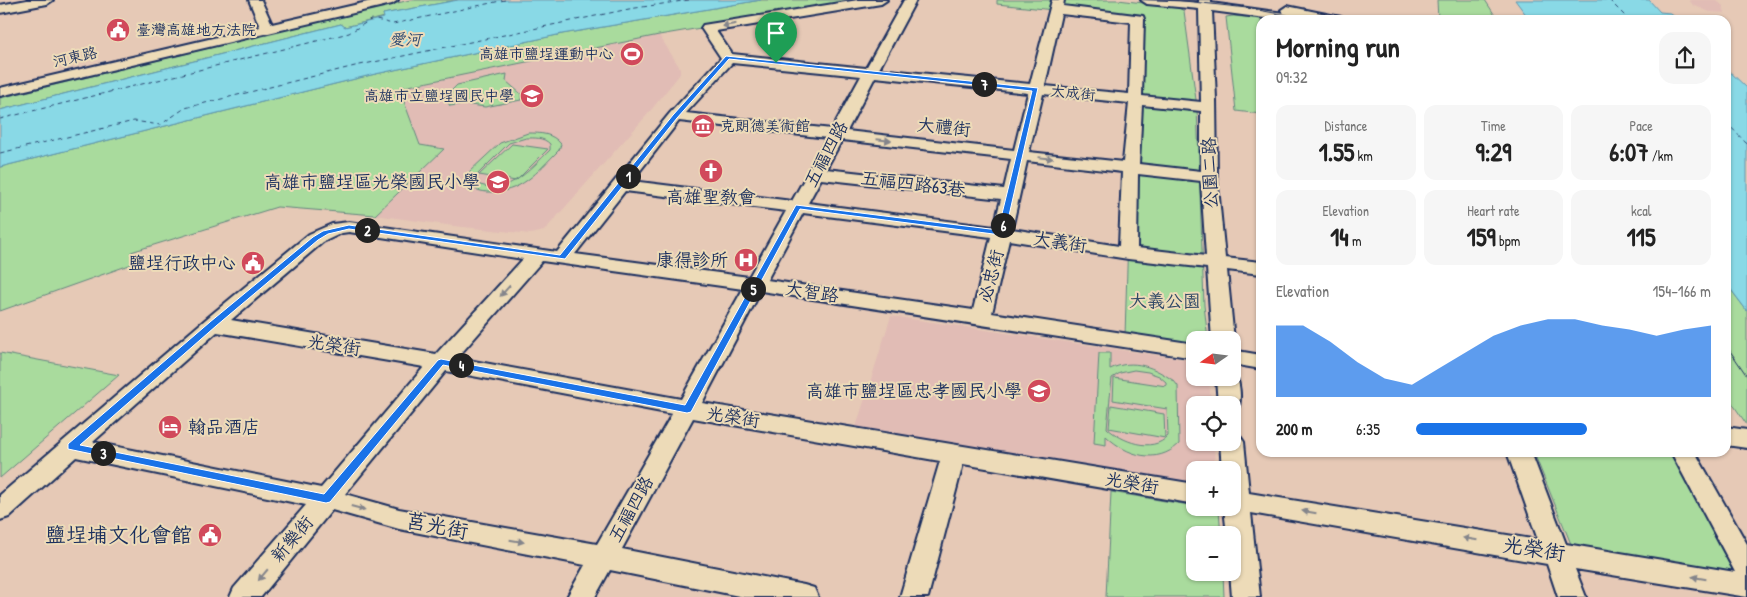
<!DOCTYPE html>
<meta charset="utf-8">
<style>
body{margin:0;font-family:"Patrick Hand","LXGW WenKai TC",sans-serif;background:#f6f6f6;color:#222;height:100vh;display:flex;flex-direction:column;font-size:19px;white-space:nowrap}
*{box-sizing:border-box;margin:0}
p{font-size:16px;color:#767676}
.icon{flex:none;width:28px;height:28px;fill:none;stroke:currentColor;stroke-width:2;stroke-linecap:round;stroke-linejoin:round}
.map{position:relative;flex:1;overflow:hidden}
.panel{position:absolute;left:1256px;top:15px;width:475px;height:442px;display:flex;flex-direction:column;background:#fff;border-radius:15px;box-shadow:0 1px 4px #0004}
.panel>*{flex:none}
.needle{width:32px;rotate:256deg}
.controls{position:absolute;left:1186px;top:331px;display:grid;gap:10px}
.controls a{display:grid;place-items:center;width:55px;height:55px;border-radius:10px;background:#fff;box-shadow:0 1px 4px #0004;font-size:25px}
.pin{position:absolute;display:grid;place-items:center;width:42px;height:42px;color:#fff;margin:-51px -21px;border-radius:50% 50% 50% 0;rotate:-45deg;box-shadow:0 0 5px #0007}
.pin .icon{rotate:45deg}
.km{position:absolute;width:25px;height:25px;margin:-12px;border-radius:50%;background:#222;color:#fff;font-size:14px;line-height:25px;text-align:center}
.round{display:grid;place-items:center;flex:none;width:52px;height:52px;border-radius:15px;background:#f6f6f6}
.head{display:flex;align-items:center;justify-content:space-between;height:85px;padding:0 20px}
h1{font-size:28px;font-weight:800;line-height:38px}
.figures{display:grid;grid-template-columns:repeat(3,1fr);gap:8px;height:85px;padding:5px 20px}
.figures div{display:grid;align-content:center;border-radius:12px;background:#f6f6f6;text-align:center}
.figures b{font-size:25px;font-weight:800}
.figures small{font-size:14px;font-weight:400}
.figures p{font-size:14px}
.chart{height:140px;padding:10px 20px}
.chart p{display:flex;justify-content:space-between}
.chart svg{width:100%;height:90px;margin-top:5px;fill:#1a73e8;opacity:.7}
ul{padding:0 20px;list-style:none;font-size:16px}
li{display:grid;grid-template-columns:80px 60px 1fr;align-items:center;height:38px}
li i{height:12px;border-radius:6px;background:#1a73e8}
.map>svg:first-child{display:block}
</style>
<div class="map">
<svg width="1747" height="597" viewBox="0 0 1747 597">
<rect width="100%" height="100%" fill="#e6c9b6"/>
<filter id="ink" filterUnits="userSpaceOnUse"><feTurbulence type="fractalNoise" baseFrequency=".02" numOctaves="2"/><feDisplacementMap in="SourceGraphic" scale="10" xChannelSelector="R" yChannelSelector="G"/><feConvolveMatrix kernelMatrix="1 2 1 2 8 2 1 2 1" color-interpolation-filters="sRGB"/></filter>
<g filter="url(#ink)">
<!-- built -->
<path fill="#e1bcb5" d="M1689 0H1716L1723 6 1725 13 1710 12 1693 5Z
M659 35 680 68V74L647 115 544 231 531 234 454 226 375 215 443 149 420 145 399 88Z
M891 316 1195 361V378H1209L1211 405H1195V442L1214 443 1215 470H1195V484L856 427Z"/>
<!-- green -->
<path fill="#a9db9d" stroke="#62857e" fill-rule="evenodd" d="M410 0H458L383 14 385 17 345 27 341 24 0 110V98Z
M761 0H867L659 35 399 88 420 145 444 149 375 215 277 207 131 252 135 263 0 311V167L371 75 562 34Z
M997 0H1118L1177 7 1184 11 1197 107 1204 305 1208 340H1195V347L1125 336 1130 168 1138 19 997 4Z
M1437 0H1485L1498 20H1438Z
M1233 16 1276 20H1261V114L1236 111 1226 17Z
M507 74 506 81 521 94V100L485 107 464 104 450 106 445 97 457 85Z
M528 133C541 133 552 133 561 144L559 150C537 172 521 194 487 192 478 191 473 189 467 183L469 172 500 143ZM526 138C535 138 543 137 550 144V150C530 169 511 194 480 185L477 181 478 174 509 143Z
M512 144 548 149 516 181 479 175Z
M1726 283 1747 311V425L1726 394Z
M0 353 119 375 0 478Z
M1099 353H1110V369C1134 358 1154 367 1174 381L1178 386 1179 444C1157 465 1127 456 1106 436V445L1094 443ZM1134 370 1148 372 1159 376 1166 382V386L1114 378 1113 400 1167 409 1168 436C1152 454 1121 441 1107 428L1112 378 1120 373Z
M1111 405 1164 414 1165 438 1109 428Z
M1534 453H1671L1743 579 1573 549Z
M1111 492 1195 506V508L1219 510 1221 535H1195V572L1223 573 1224 597H1106Z"/>
<!-- water -->
<path fill="#89d9e6" stroke="#5d95b0" d="M458 0H761L562 34 371 75 0 167V110L341 24 345 27 384 18 383 14Z
M1515 0H1649L1660 12 1670 13 1678 20H1530Z
M1726 68 1747 88V311L1726 283Z"/>
<g fill="none" stroke-linecap="round" stroke-linejoin="round">
<!-- ferry -->
<path stroke="#2c4872" stroke-width="1" stroke-dasharray="4.5 4" stroke-linecap="butt" d="M1609 0 1629 20
M0 119 349 33 372 19 393 24 505 0
M1726 122 1747 144
M0 153 134 121 160 125 185 108 355 66 629 9 689 0"/>
<!-- minor casing -->
<g stroke="#1b2f5e" stroke-width="4">
<path id="minor" d="M27 0H53L47 4 0 13V5Z
M249 0H261L272 24 376 0H398L392 4 0 96V88L260 27Z
M858 0H887L881 4 716 31 732 54 866 68 904 0H916L879 69 1030 84 1052 0H1064L1063 6 1143 16 1144 19 1142 96 1201 102 1199 9 1147 4 1141 0 1199 2V0H1211V3L1284 13 1281 10 1287 6 1341 17 1342 20H1317L1306 18 1307 20H1280L1212 11 1216 99 1217 177 1225 258 1261 262V274L1227 270 1234 340 1232 342V340H1212L1207 268 1128 259 1009 240 992 313 1195 344V358L761 291 702 403 1195 484V504L963 464 928 597H900L940 461 693 418 622 549 804 585 814 588 818 597H744L610 570 595 597H567L585 565 399 529 332 510 261 597H230L234 588 306 505 76 457 9 517 0 520V495L206 319 309 234 332 224 349 222 557 252 670 113 721 58 701 28 703 25ZM1061 14 1131 22 1129 94 1045 86ZM732 63 861 76 832 129 686 113ZM875 77 1028 93 1014 150 847 131ZM1043 94 1129 103 1123 162 1029 152ZM1142 105 1201 111V171L1139 164ZM679 121 827 138 792 201 632 181ZM842 140 1011 159 1004 189 826 169ZM1027 161 1122 172 1119 246 1012 229ZM1138 174 1201 181 1206 256 1137 248ZM821 179 1001 199 994 227 808 203ZM625 191 786 211 749 277 575 254ZM803 213 991 237 973 310 767 280ZM349 232 523 259 436 354 231 320 323 242 342 233ZM542 261 743 289 681 399 457 358ZM217 332 424 367 321 488 93 442ZM446 371 672 414 597 544 399 509 345 494Z
M1232 350 1261 355V369L1232 364Z
M1232 372C1241 378 1242 402 1237 411L1232 412V405H1218L1216 378H1232Z
M1726 427 1747 430V448L1726 445Z
M1232 433 1240 436 1244 442 1249 493 1538 540 1507 452H1531L1566 544 1735 572 1671 452H1695L1747 544V597L1575 569 1586 597H1558L1547 564 1251 513 1260 597H1232L1230 572H1232V535H1227L1224 508H1232V470H1222L1220 442H1232Z"/>
</g>
<!-- minor -->
<use href="#minor" fill="#eddbb8" fill-rule="evenodd"/>
<!-- tram -->
<path stroke="#1b2f5e" stroke-width="1" d="M1175 0 1247 8 1313 20
M1726 345 1747 376"/>
</g>
<!-- one-way arrows -->
<defs><path id="oneway-solid" d="M-6-.8H1V-3.2L6.5 0L1 3.2V.8H-6Z" transform="scale(1.25)"/></defs>
<g fill="#84858b">
<use href="#oneway-solid" transform="translate(729 25) rotate(171)"/>
<use href="#oneway-solid" transform="translate(884 140) rotate(6)"/>
<use href="#oneway-solid" transform="translate(1046 158) rotate(6)"/>
<use href="#oneway-solid" transform="translate(505 291) rotate(132)"/>
<use href="#oneway-solid" transform="translate(358 508) rotate(15)"/>
<use href="#oneway-solid" transform="translate(1309 512) rotate(-171)"/>
<use href="#oneway-solid" transform="translate(1470 539) rotate(-171)"/>
<use href="#oneway-solid" transform="translate(517 541) rotate(10)"/>
<use href="#oneway-solid" transform="translate(263 575) rotate(130)"/>
<use href="#oneway-solid" transform="translate(1699 578) rotate(-170)"/>
</g>
</g>
<!-- route -->
<path fill="#1a73e8" stroke="#fff" fill-rule="evenodd" d="M726 56 1038 88 1005 233 1001 235 800 209 691 412 687 413 443 365 330 502 326 503 68 449V444L210 322 313 237 323 231 349 225 560 255 673 115ZM729 59 1032 91 998 230 796 205 685 405 441 359 438 360 324 494 80 445 216 326 318 240 328 234 349 229 565 259 677 118Z"/>
<!-- icons -->
<defs>
<g id="civic-disc" transform="scale(1.25)"><circle r="9.5" fill="#d1495b" stroke="#eddbb8"/><path d="M-.6-6.5H3V-4.5H.6V-3L4-1V1h2V6H-6V1h2V-1L-.6-3ZM-1.2 2.5V6h2.4V2.5Z" fill="#fff"/></g>
<g id="stadium-disc" transform="scale(1.25)"><circle r="9.5" fill="#d1495b" stroke="#eddbb8"/><path d="M0-5a6.5 5 0 1 0 0 10a6.5 5 0 1 0 0-10ZM-3.5-1.8h7v3.6h-7Z" fill="#fff"/></g>
<g id="school-disc" transform="scale(1.25)"><circle r="9.5" fill="#d1495b" stroke="#eddbb8"/><path d="M0-5L7-2L0 1L-7-2ZM-4 1L0 2.5L4 1V4Q0 6-4 4Z" fill="#fff"/></g>
<g id="museum-disc" transform="scale(1.25)"><circle r="9.5" fill="#d1495b" stroke="#eddbb8"/><path d="M0-6L6-3V-2H-6V-3ZM-5-1h2V3h-2ZM-1-1h2V3h-2ZM3-1h2V3H3ZM-6 4H6V6H-6Z" fill="#fff"/></g>
<g id="church-disc" transform="scale(1.25)"><circle r="9.5" fill="#d1495b" stroke="#eddbb8"/><path d="M-1.2-6h2.4v3.5h3.3v2.4h-3.3V6h-2.4V-.1h-3.3v-2.4h3.3Z" fill="#fff"/></g>
<g id="hospital-disc" transform="scale(1.25)"><circle r="9.5" fill="#d1495b" stroke="#eddbb8"/><path d="M-5-5h3v3.5h4V-5h3V5h-3V1.5h-4V5h-3Z" fill="#fff"/></g>
<g id="hotel-disc" transform="scale(1.25)"><circle r="9.5" fill="#d1495b" stroke="#eddbb8"/><path d="M-6-4.5h1.5V1H6V5H4.5V3h-9V5H-6ZM-4 0a1.8 1.8 0 1 1 3.6 0ZM.5 0V-2.5h3Q6-2.5 6 0Z" fill="#fff"/></g>
</defs>
<g fill-rule="evenodd">
<use href="#civic-disc" x="118" y="30"/>
<use href="#stadium-disc" x="632" y="54"/>
<use href="#school-disc" x="532" y="96"/>
<use href="#museum-disc" x="703" y="126"/>
<use href="#church-disc" x="711" y="171"/>
<use href="#school-disc" x="498" y="182"/>
<use href="#hospital-disc" x="746" y="260"/>
<use href="#civic-disc" x="253" y="263"/>
<use href="#school-disc" x="1039" y="391"/>
<use href="#hotel-disc" x="170" y="427"/>
<use href="#civic-disc" x="210" y="535"/>
</g>
<g text-anchor="middle" stroke-width="4" stroke-linejoin="round" paint-order="stroke">
<!-- far-poi labels -->
<g font-size="15" fill="#1b2f5e" stroke="#eddbb8" text-anchor="start">
<text x="136" y="35">臺灣高雄地方法院</text>
<text x="614" y="59" text-anchor="end">高雄市鹽埕運動中心</text>
<text x="514" y="101" text-anchor="end">高雄市立鹽埕國民中學</text>
<text x="720" y="131">克朗德美術館</text>
</g>
<!-- far-street labels -->
<g font-size="15" fill="#1b2f5e" stroke="#eddbb8">
<text transform="translate(75 57) rotate(-13)" y="5">河東路</text>
<text transform="translate(1073 93) rotate(6)" y="5">大成街</text>
</g>
<!-- far-water labels -->
<g font-size="16" font-style="italic" fill="#2c4872" stroke="#eddbb8">
<text x="405" y="45">愛河</text>
</g>
<!-- street labels -->
<g font-size="18" fill="#1b2f5e" stroke="#eddbb8">
<text transform="translate(944 127) rotate(6)" y="6">大禮街</text>
<text transform="translate(826 154) rotate(-62)" y="6">五福四路</text>
<text transform="translate(1210 173) rotate(-92)" y="6">公園二路</text>
<text transform="translate(913 184) rotate(7)" y="6">五福四路63巷</text>
<text transform="translate(1060 242) rotate(9)" y="6">大義街</text>
<text transform="translate(991 276) rotate(-76)" y="6">必忠街</text>
<text transform="translate(812 292) rotate(9)" y="6">大智路</text>
<text transform="translate(334 345) rotate(9)" y="6">光榮街</text>
<text transform="translate(733 417) rotate(9)" y="6">光榮街</text>
<text transform="translate(1132 483) rotate(10)" y="6">光榮街</text>
<text transform="translate(631 509) rotate(-61)" y="6">五福四路</text>
<text transform="translate(292 539) rotate(-50)" y="6">新樂街</text>
</g>
<!-- poi labels -->
<g font-size="18" fill="#1b2f5e" stroke="#eddbb8" text-anchor="end">
<text x="480" y="188">高雄市鹽埕區光榮國民小學</text>
<text x="711" y="203" text-anchor="middle">高雄聖教會</text>
<text x="728" y="266">康得診所</text>
<text x="236" y="269">鹽埕行政中心</text>
<text x="1022" y="397">高雄市鹽埕區忠孝國民小學</text>
<text x="188" y="433" text-anchor="start">翰品酒店</text>
</g>
<!-- park labels -->
<g font-size="18" fill="#304967" stroke="#eddbb8">
<text x="1165" y="307">大義公園</text>
</g>
<!-- near-street labels -->
<g font-size="21" fill="#1b2f5e" stroke="#eddbb8">
<text transform="translate(437 526) rotate(11)" y="7">莒光街</text>
<text transform="translate(1534 549) rotate(9)" y="7">光榮街</text>
</g>
<!-- near-poi labels -->
<g font-size="21" fill="#1b2f5e" stroke="#eddbb8" text-anchor="end">
<text x="192" y="542">鹽埕埔文化會館</text>
</g>
</g>
</svg>
<div class="controls">
<a><svg class="needle" viewBox="-14 -14 28 28"><path d="M0-13l5 13h-10z" fill="#e53935"/><path d="M0 13l5-13h-10z" fill="#767676"/></svg></a>
<a><svg class="icon" aria-label="locate" viewBox="0 0 24 24"><circle cx="12" cy="12" r="6"/><path d="M12 2v4M12 18v4M2 12h4M18 12h4"/></svg></a>
<a>+</a>
<a>−</a>
</div>
<div class="pin" style="left:776px;top:63px;background:#1e9e55"><svg class="icon" aria-label="arrive" viewBox="0 0 24 24"><path d="M6 21V4h12l-3 4 3 4H6"/></svg></div>
<b class="km" style="left:628px;top:176px">1</b>
<b class="km" style="left:367px;top:230px">2</b>
<b class="km" style="left:103px;top:453px">3</b>
<b class="km" style="left:461px;top:365px">4</b>
<b class="km" style="left:753px;top:289px">5</b>
<b class="km" style="left:1003px;top:225px">6</b>
<b class="km" style="left:984px;top:84px">7</b>
<section class="panel">
<div class="head"><div><h1>Morning run</h1><p>09:32</p></div><a class="round"><svg class="icon" aria-label="share" viewBox="0 0 24 24"><path d="M12 15V3M7 8l5-5 5 5M5 13v7h14v-7"/></svg></a></div>
<div class="figures">
<div><p>Distance</p><b>1.55<small> km</small></b></div>
<div><p>Time</p><b>9:29</b></div>
<div><p>Pace</p><b>6:07<small> /km</small></b></div>
</div>
<div class="figures">
<div><p>Elevation</p><b>14<small> m</small></b></div>
<div><p>Heart rate</p><b>159<small> bpm</small></b></div>
<div><p>kcal</p><b>115</b></div>
</div>
<div class="chart"><p><span>Elevation</span>154–166 m</p>
<svg viewBox="0 0 160 44" preserveAspectRatio="none"><path d="M0 44V9L10 9L20 17L30 27L40 35L50 38L60 30L70 22L80 14L90 9L100 6L110 6L120 9L130 11L140 14L150 11L160 9V44z"/></svg>
</div>
<ul>
<li><b>200 m</b>6:35<i style="width:58%"></i></li>
</ul>
</section>
</div>
